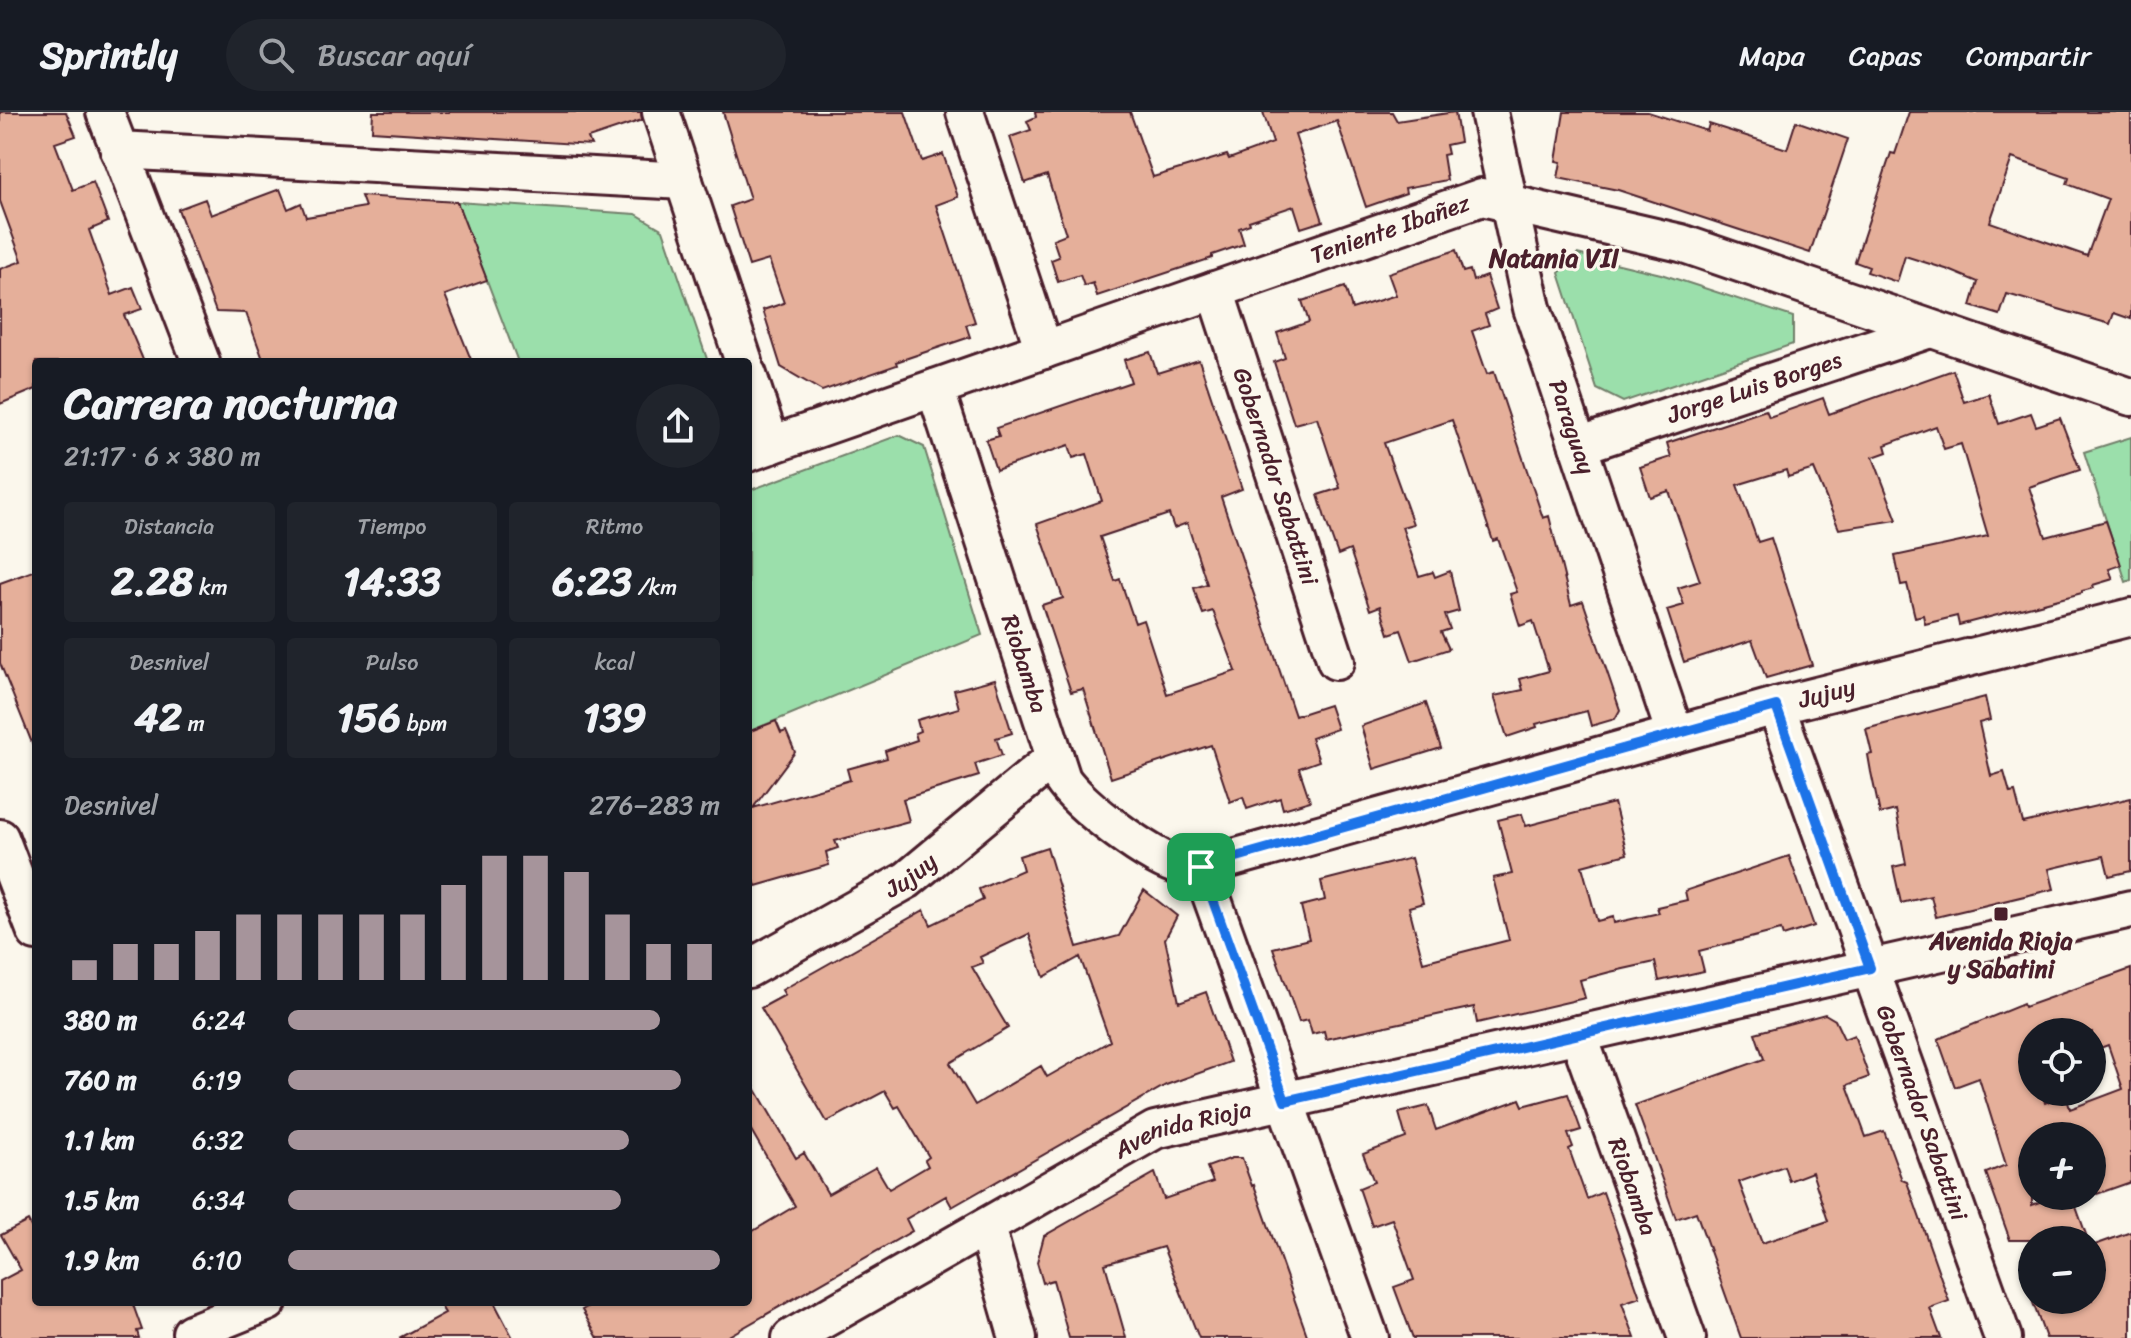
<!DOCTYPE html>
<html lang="es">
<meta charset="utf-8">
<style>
body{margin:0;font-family:Sriracha,sans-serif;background:#20242c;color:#f1f3f6;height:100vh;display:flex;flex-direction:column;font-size:30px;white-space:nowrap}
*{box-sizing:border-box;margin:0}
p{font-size:26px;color:#9ea1a6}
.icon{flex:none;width:44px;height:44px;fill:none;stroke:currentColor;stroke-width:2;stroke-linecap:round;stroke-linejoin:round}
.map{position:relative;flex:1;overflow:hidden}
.sheet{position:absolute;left:32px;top:246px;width:720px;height:948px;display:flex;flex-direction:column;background:#171b24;border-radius:8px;box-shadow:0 2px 6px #0004}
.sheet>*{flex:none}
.controls{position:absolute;left:2018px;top:906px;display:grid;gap:16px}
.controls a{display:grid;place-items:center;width:88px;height:88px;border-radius:50%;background:#171b24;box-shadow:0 2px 6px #0004;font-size:40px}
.pin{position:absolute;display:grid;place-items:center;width:68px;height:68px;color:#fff;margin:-34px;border-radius:16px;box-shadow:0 4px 12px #0006}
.round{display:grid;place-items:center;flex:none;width:84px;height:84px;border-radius:42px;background:#20242c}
.headline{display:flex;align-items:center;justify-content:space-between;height:136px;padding:0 32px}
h1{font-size:44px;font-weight:700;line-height:60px}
.metrics{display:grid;grid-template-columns:repeat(3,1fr);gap:12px;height:136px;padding:8px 32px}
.metrics div{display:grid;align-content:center;border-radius:8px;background:#20242c;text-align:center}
.metrics b{font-size:40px;font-weight:700}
.metrics small{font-size:22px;font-weight:400}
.metrics p{font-size:22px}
.chart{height:224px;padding:16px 32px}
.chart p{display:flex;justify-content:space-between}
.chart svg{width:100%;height:144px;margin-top:8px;stroke:#a6949b;stroke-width:6}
ul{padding:0 32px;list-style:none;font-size:26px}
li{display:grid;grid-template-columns:128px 96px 1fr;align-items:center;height:60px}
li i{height:20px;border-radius:10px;background:#a6949b}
header{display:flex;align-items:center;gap:48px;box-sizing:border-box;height:112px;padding:0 40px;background:#171b24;border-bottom:2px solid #363941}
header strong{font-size:38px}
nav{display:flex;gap:44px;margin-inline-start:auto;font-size:28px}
.search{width:560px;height:72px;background:#20242c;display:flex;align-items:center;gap:20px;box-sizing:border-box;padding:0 28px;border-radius:44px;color:#9ea1a6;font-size:30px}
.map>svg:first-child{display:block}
</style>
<header>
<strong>Sprintly</strong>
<div class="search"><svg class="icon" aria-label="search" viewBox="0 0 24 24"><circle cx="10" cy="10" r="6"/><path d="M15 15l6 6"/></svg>Buscar aquí</div>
<nav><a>Mapa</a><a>Capas</a><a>Compartir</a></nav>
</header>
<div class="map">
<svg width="2131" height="1226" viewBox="0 0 2131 1226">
<rect width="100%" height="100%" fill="#fbf7ec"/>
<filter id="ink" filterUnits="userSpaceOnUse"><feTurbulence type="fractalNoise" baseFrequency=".0125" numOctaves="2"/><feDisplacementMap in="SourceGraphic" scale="16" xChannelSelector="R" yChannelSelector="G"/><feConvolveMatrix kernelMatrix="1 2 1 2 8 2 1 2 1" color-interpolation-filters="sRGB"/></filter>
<g filter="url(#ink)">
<!-- green -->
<path fill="#9bdfab" stroke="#727f6b" stroke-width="2" d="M457 90 636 102 663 118 708 250H518Z
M1577 142 1661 162 1793 205V232L1623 290 1597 277 1559 161Z
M899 323 924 335 982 523 748 620V379Z
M2131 325V468L2126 470 2084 340Z"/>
<!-- building -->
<path fill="#e5af9a" stroke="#4a1f2b" stroke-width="2" fill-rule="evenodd" d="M0 0H66L76 24 55 31 73 78 93 70 108 110 89 118 112 183 133 175 142 197 124 203 144 250H36V277L0 292V157L22 149 0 89Z
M373 0H641L642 8 588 26 591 33 372 19Z
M723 0H905L922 49 943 42 958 85 936 93 975 210 966 213 970 225 896 250 897 253 822 279 781 255 763 198 784 191 769 148 749 154 730 94 750 87Z
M1035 0H1130L1153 65 1227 43 1229 47 1273 31 1263 0H1392L1397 9 1455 0 1460 30 1446 33 1448 42 1443 43 1447 68 1405 76 1406 81 1366 95 1337 9 1295 23 1323 109 1301 116 1294 94 1249 109 1250 112 1239 116 1244 132 1212 143V146L1097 184 1093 171 1084 174 1080 163 1058 170 1051 148 1059 145 1053 127 1066 122 1047 63 1025 71 1010 25 1031 18 1027 9 1036 5Z
M1564 0H1648L1707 19 1709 12 1787 37 1796 9 1848 27 1810 141 1618 78 1558 66 1561 50 1556 49Z
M1909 0H2131V207L2114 201 2110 212 2007 182 2000 203 1971 194 1978 170 1949 158 1905 144 1897 170 1867 160 1869 155 1855 150 1891 41 1895 42ZM2012 46 2069 66 2067 72 2108 87 2087 144 1990 110Z
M280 77 288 97 301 91 306 105 365 95 361 84 457 90 487 168 445 183 472 250H264L246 201 216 200 178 97 205 87 211 103Z
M1456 138 1463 160 1470 158 1473 169 1486 164 1497 197 1485 202 1489 213 1472 219 1487 262 1494 260 1543 406 1549 404 1571 493 1583 489 1620 598 1615 607 1591 614 1587 599 1536 612 1537 615 1507 625 1494 584 1523 578 1520 567 1549 559 1533 509 1520 514 1510 482 1517 480 1498 427 1493 429 1452 308 1384 331 1413 412 1402 415 1419 464 1433 460 1435 465 1450 459 1459 499 1445 503 1450 517 1441 520 1449 537 1412 549 1401 518 1389 522 1380 494 1370 498 1350 438 1338 443 1326 409 1318 383 1340 376 1317 306 1294 312 1274 250 1285 246 1277 221 1309 210 1302 189 1345 175 1352 197 1396 183 1388 161Z
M1150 240 1157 261 1199 248 1242 377 1221 385 1295 604 1329 593 1337 617 1311 626 1319 649 1299 656 1310 689 1283 697 1280 686 1247 697 1243 685 1230 690 1211 633 1111 666 1083 577 1071 580 1042 493 1063 486 1037 412 1102 389 1087 342 1073 346 1069 333 996 358 986 328 999 324 996 316 1131 270 1124 248ZM1169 402 1174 416 1187 411 1207 472 1194 476 1198 489 1203 502 1213 499 1236 559 1167 582 1143 508 1135 511 1120 467 1115 469 1100 425Z
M1953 258 1964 290 1989 282 1999 312 2031 301 2036 314 2060 306 2080 358 2029 375 2046 425 2106 409 2121 453 2109 457 2113 467 2093 473 2094 476 2082 479V481L1959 513 1957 504 1925 512 1923 503 1915 505 1907 472 1901 473 1895 444 1988 424 1961 332 1944 337 1936 314 1885 333 1887 340 1873 345 1897 408 1839 417 1814 357 1788 365 1786 358 1737 373 1758 430 1771 426 1812 553 1766 566 1752 528 1684 550 1667 498 1684 493 1678 476 1700 469 1669 379 1650 385 1640 355 1671 345 1667 331 1766 298 1769 305 1823 286 1829 302Z
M36 458V636H34L0 551V471Z
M995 567 1012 621 996 626 1002 643 975 652 979 664 903 687 909 709 835 729 838 736 826 740 829 753 756 774 748 750V620L776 609 781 621 786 619 795 640 753 696 850 668 847 657 887 646 885 639 917 628 915 621 920 619 917 608 959 596 954 578Z
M1985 585 1990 608 1979 611 1991 664 2004 660 2010 681 2015 680 2023 711 2131 686V759L2109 764 2104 744 2049 757 2054 777 1936 805 1931 784 1901 791 1893 755 1906 752 1896 698 1880 702 1871 660 1868 643 1872 642 1866 617Z
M1426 591 1441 636 1374 657 1361 614Z
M1614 691 1627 742 1582 754 1597 809 1613 805 1614 811 1659 801 1657 795 1687 788 1685 779 1789 744 1814 814 1783 824 1781 818 1699 839 1704 859 1659 869 1655 850 1610 860 1580 868 1585 886 1477 911 1474 895 1326 927 1324 919 1312 922 1308 908 1299 910 1273 836 1309 827 1301 794 1325 788 1321 769 1411 746 1423 791 1409 795 1423 850 1509 828 1493 766 1512 762 1498 708 1522 702 1526 714Z
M1047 735 1077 835 1119 824 1144 778 1177 804 1165 827 1179 890 1206 880 1230 950 1166 973 952 1095 946 1084 906 1107 912 1119 725 1226H598L582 1198 596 1190H748V1122L795 1094 748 1013V964L796 1046 804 1041 828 1082 876 1055 889 1077 928 1054 925 1048 929 1045 899 994 895 996 885 979 827 1010 761 896 785 883 782 878 924 798 931 813 983 788 979 777 1023 758 1019 744ZM1029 822 1044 865 1080 845 1110 929 1047 965 1041 954 975 993 950 951 1008 916 972 855 983 851 980 845Z
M2131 857V1070L2097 1082 2092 1064V1024H2032V1093L2057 1084H2072L2088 1128H2010L1986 1061 2006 1053 1979 966 1955 975 1938 927 2023 892 2024 895ZM2032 920H2092V939L2108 933 2123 977 2070 997 2066 983 2045 991 2042 980H2032Z
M1825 902 1835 908 1844 927 1854 923 1869 965 1847 973 1866 1025 1884 1019 1902 1068 1907 1070 1949 1189 1930 1196 1941 1226H1741L1696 1100 1676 1107 1654 1045 1635 993 1764 947 1755 921ZM1784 1054 1789 1069 1812 1060 1828 1109 1762 1131 1739 1070Z
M1568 982 1581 1018 1568 1022 1573 1035 1569 1037 1587 1087 1603 1080 1640 1185 1622 1191 1635 1226H1413L1394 1175 1414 1168 1392 1107 1372 1114 1359 1076 1374 1070 1363 1042 1406 1026 1399 1001 1428 994 1436 1018 1520 987 1523 994Z
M1232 1046H1242L1252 1074 1254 1073 1308 1226H1199L1163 1135 1105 1152 1126 1226H1069L1053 1168 1043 1171 1037 1150 1044 1124 1155 1061 1164 1087 1213 1070 1207 1055Z
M28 1109 36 1124V1190H132L142 1218 137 1219 139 1226H0V1169L21 1158 1 1123Z
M2131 1120V1226H2046L2032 1188H2092V1134Z
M438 1190H494L513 1226H399L445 1201Z"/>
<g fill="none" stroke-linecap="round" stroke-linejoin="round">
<!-- minor casing -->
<g stroke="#4a1f2b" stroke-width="42">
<g id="minor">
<path d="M105 0 201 250"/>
<path d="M661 0 744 250"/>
<path d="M965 0 1044 238"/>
<path id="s1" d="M1489 0 1532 196 1675 622"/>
<path d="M119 38 684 69"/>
<path id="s2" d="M1215 178 1336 549"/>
<path d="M748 263 771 333"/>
<path id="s3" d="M935 276 1062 667C1079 693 1151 747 1182 755 1188 756 1195 756 1201 755L1776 594 2131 505"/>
<path id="s4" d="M1578 334 1930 217"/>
<path id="s5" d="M748 341 1482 85 1681 131 2131 285"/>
<path id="s6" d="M1776 594 2003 1226"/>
<path d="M0 726 36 820"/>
<path d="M1201 755 1370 1226"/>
<path id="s7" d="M748 857 907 768 1055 645"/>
<path id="s8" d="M1578 922 1687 1226"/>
<path d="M986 1115 1018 1226"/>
<path d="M191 1221 268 1190"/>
<path id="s9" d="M791 1226 1155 1018 2131 797"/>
</g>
</g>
<!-- minor -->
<use href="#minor" stroke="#fbf7ec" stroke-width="36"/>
</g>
</g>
<g fill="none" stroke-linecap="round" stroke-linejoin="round" filter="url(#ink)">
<!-- route casing -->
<g stroke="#fff" stroke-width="16">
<path id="route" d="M1776 594 1870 856 1285 989 1201 755Z"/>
</g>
<!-- route -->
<use href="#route" stroke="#1a73e8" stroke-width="10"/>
</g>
<!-- markers -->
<rect fill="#4a1f2b" stroke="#fbf7ec" stroke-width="3" x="1993" y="794" width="16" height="16" rx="4"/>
<g text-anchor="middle" stroke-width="6" stroke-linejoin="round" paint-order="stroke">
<!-- street labels -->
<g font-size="24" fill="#4a1f2b" stroke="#fbf7ec">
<text dy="8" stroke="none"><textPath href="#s5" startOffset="680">Teniente Ibañez</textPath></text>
<text dy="8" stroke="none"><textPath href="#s4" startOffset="186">Jorge Luis Borges</textPath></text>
<text dy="8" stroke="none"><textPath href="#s1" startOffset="326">Paraguay</textPath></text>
<text dy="8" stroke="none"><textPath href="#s2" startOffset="196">Gobernador Sabattini</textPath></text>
<text dy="8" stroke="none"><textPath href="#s3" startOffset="290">Riobamba</textPath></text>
<text dy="8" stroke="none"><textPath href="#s3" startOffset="1230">Jujuy</textPath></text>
<text dy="8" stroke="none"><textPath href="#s7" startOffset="188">Jujuy</textPath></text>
<text dy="8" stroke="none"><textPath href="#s6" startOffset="432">Gobernador Sabattini</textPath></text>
<text dy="8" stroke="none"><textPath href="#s9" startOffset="446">Avenida Rioja</textPath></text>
<text dy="8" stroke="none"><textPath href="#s8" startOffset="162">Riobamba</textPath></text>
</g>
<!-- poi labels -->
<g font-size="24" font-weight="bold" fill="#4a1f2b" stroke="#fbf7ec">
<text x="2001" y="837">Avenida Rioja<tspan x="2001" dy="28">y Sabatini</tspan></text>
</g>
<!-- neighbourhood labels -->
<g font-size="26" font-weight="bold" fill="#4a1f2b" stroke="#fbf7ec">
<text x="1554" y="155">Natania VII</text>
</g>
</g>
</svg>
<div class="controls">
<a><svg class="icon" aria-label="locate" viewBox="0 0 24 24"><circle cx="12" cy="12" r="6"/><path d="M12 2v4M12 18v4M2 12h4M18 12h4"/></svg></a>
<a>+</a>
<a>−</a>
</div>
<div class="pin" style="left:1201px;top:755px;background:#1e9e55"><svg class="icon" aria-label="arrive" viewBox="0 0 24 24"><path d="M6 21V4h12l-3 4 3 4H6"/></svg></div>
<section class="sheet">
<div class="headline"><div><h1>Carrera nocturna</h1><p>21:17 · 6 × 380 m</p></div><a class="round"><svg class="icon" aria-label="share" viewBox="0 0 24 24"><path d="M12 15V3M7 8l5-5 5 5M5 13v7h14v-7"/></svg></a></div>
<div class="metrics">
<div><p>Distancia</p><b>2.28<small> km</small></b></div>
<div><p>Tiempo</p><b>14:33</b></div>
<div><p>Ritmo</p><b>6:23<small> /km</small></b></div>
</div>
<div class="metrics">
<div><p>Desnivel</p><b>42<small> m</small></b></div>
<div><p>Pulso</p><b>156<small> bpm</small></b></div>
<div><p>kcal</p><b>139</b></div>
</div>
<div class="chart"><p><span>Desnivel</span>276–283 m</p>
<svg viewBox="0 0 160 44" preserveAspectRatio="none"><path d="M5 44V38M15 44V33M25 44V33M35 44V29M45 44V24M55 44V24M65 44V24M75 44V24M85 44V24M95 44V15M105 44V6M115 44V6M125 44V11M135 44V24M145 44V33M155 44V33"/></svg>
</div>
<ul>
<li><b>380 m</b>6:24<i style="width:86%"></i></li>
<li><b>760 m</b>6:19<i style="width:91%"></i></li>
<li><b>1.1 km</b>6:32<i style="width:79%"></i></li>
<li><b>1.5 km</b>6:34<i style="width:77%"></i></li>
<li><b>1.9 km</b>6:10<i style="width:100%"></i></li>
</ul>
</section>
</div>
